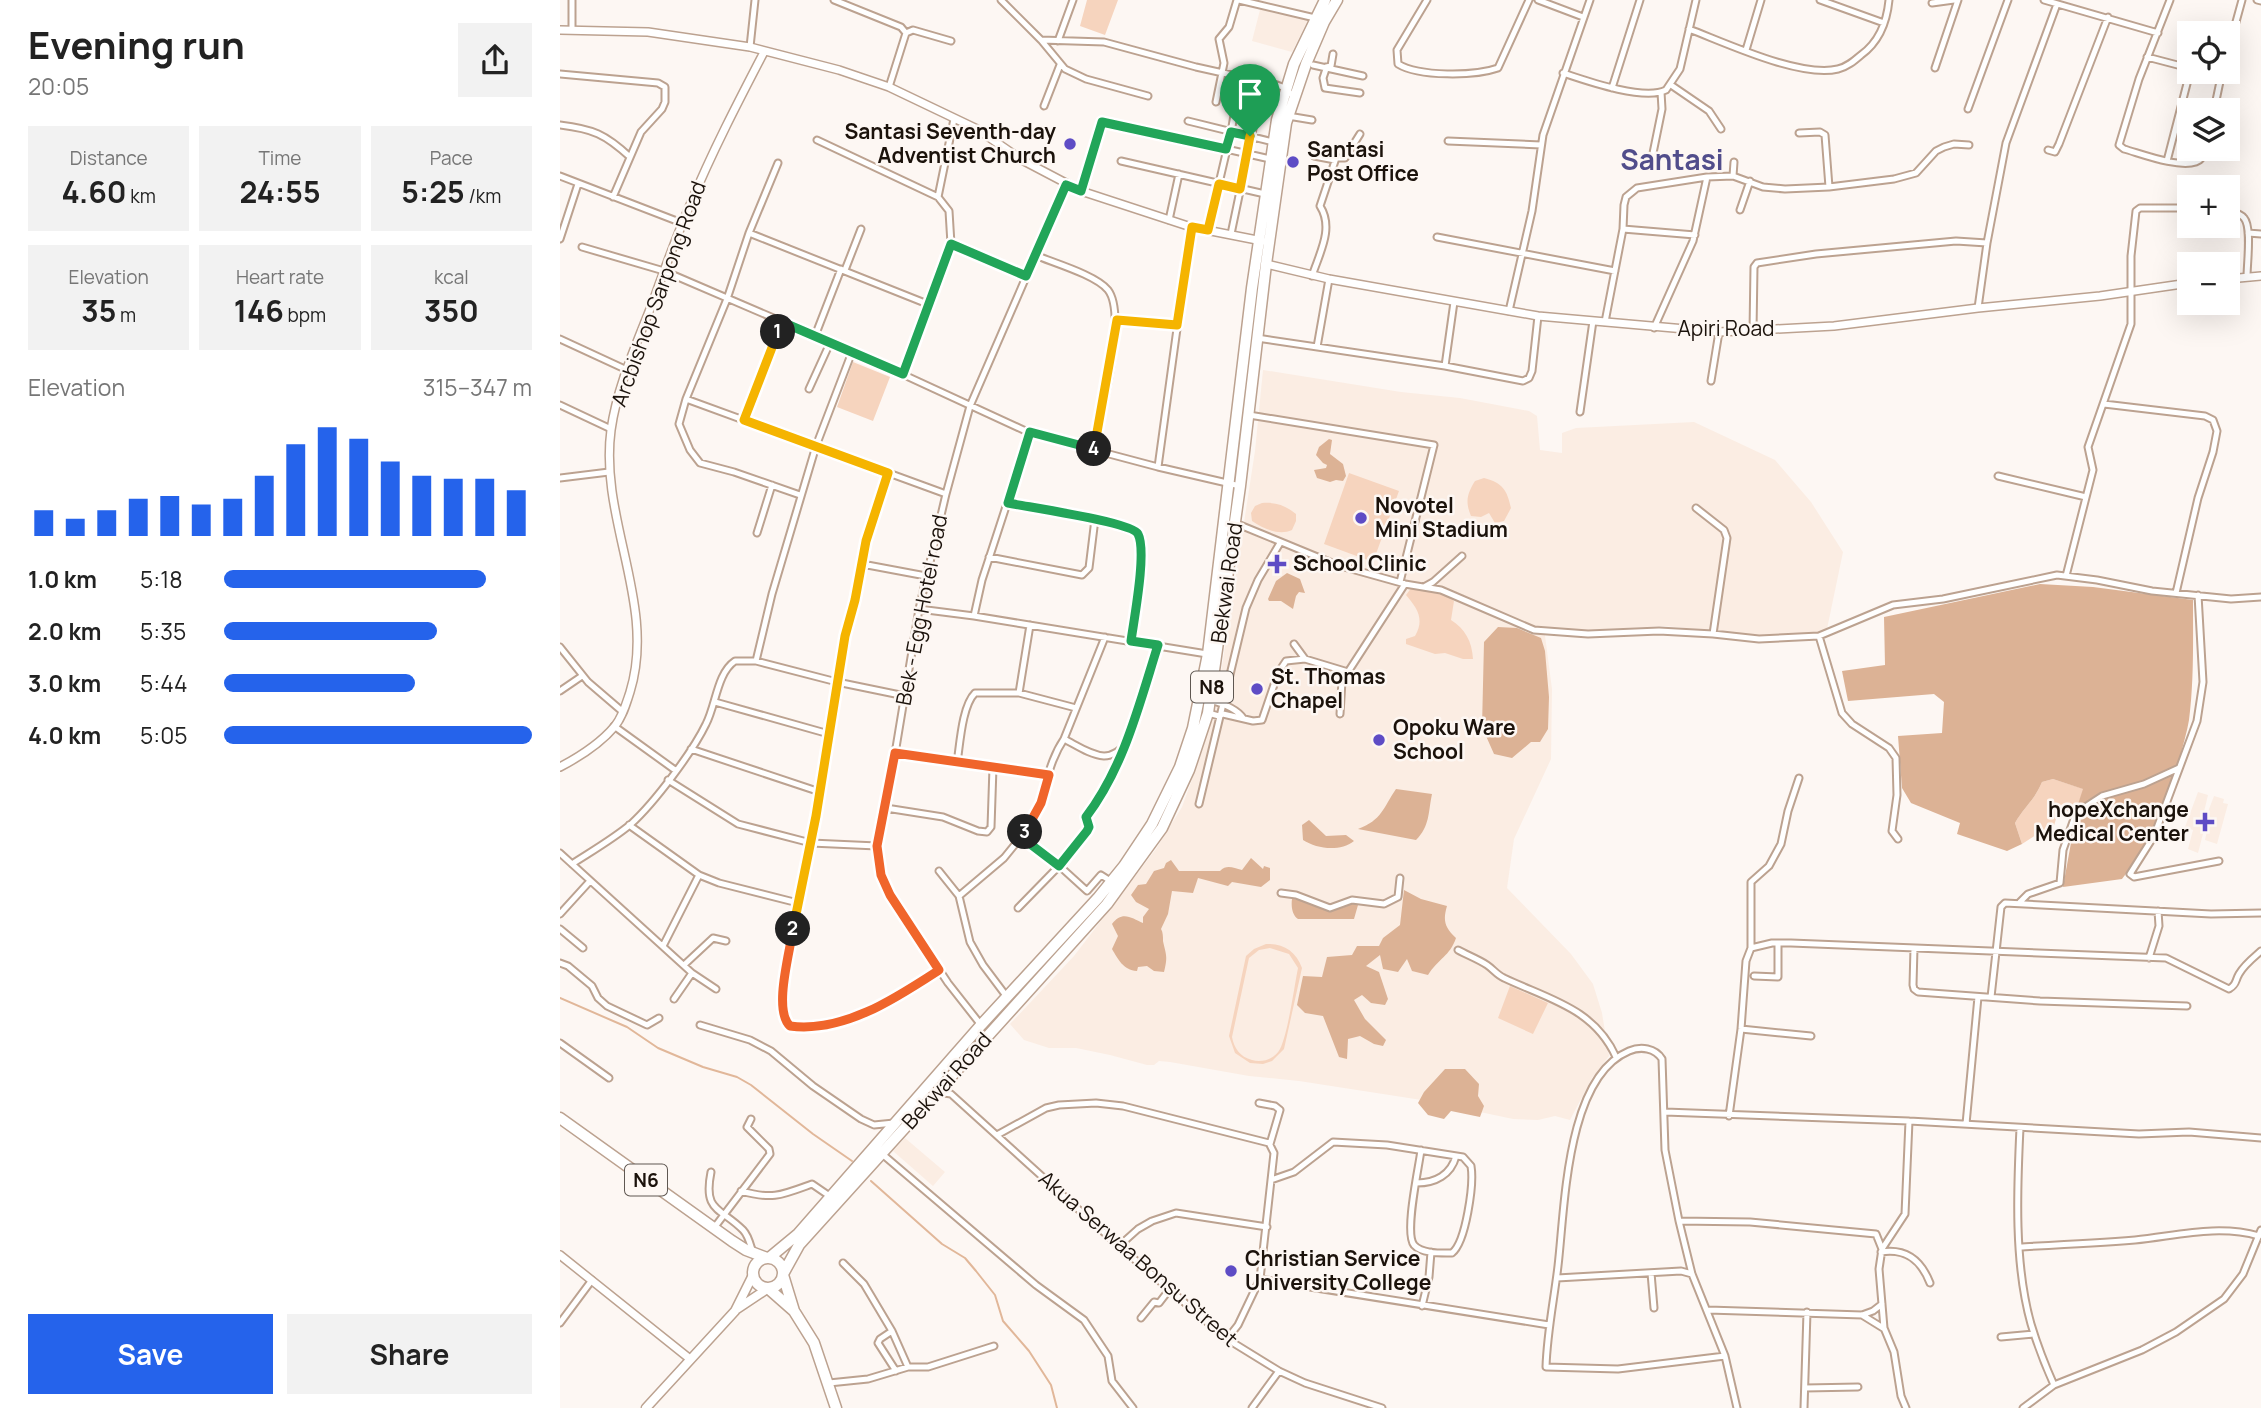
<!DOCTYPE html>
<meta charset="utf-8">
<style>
body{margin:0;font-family:Manrope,sans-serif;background:#f2f2f2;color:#222;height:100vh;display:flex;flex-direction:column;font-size:26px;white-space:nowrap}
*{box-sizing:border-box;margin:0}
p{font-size:23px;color:#767676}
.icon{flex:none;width:38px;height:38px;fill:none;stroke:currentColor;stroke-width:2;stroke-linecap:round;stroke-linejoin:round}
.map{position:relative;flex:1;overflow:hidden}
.sheet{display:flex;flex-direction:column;background:#fff;width:560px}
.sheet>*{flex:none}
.tools{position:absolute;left:1617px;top:21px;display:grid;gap:14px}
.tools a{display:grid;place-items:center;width:63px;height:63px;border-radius:0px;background:#fff;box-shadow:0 7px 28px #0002;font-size:35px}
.pin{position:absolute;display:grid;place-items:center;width:60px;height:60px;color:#fff;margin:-72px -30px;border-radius:50% 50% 50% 0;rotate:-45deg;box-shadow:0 0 7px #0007}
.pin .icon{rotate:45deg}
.km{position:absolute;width:35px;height:35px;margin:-18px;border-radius:50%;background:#222;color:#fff;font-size:19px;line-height:35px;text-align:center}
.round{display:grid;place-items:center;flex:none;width:74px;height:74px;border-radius:0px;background:#f2f2f2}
.overview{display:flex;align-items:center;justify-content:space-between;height:119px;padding:0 28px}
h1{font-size:38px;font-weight:700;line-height:52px}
.stats{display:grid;grid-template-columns:repeat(3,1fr);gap:10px;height:119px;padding:7px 28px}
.stats div{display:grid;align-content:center;border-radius:0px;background:#f2f2f2;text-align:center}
.stats b{font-size:30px;font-weight:700}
.stats small{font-size:19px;font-weight:400}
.stats p{font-size:19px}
.chart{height:196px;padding:14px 28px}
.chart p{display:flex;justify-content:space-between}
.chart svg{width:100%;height:126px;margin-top:7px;stroke:#2563eb;stroke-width:6}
.cta{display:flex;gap:14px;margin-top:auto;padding:14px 28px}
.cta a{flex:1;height:80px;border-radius:0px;background:#2563eb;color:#fff;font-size:28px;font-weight:700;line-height:80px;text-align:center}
.cta a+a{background:#f2f2f2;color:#222}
ul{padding:0 28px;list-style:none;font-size:23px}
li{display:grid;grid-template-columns:112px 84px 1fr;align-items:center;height:52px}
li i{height:18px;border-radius:9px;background:#2563eb}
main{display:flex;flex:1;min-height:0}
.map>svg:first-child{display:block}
</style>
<main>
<section class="sheet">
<div class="overview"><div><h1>Evening run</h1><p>20:05</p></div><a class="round"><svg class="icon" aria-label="share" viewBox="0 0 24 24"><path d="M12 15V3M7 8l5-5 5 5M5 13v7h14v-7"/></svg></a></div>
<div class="stats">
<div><p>Distance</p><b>4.60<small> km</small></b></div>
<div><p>Time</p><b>24:55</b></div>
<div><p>Pace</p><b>5:25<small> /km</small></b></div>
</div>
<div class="stats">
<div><p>Elevation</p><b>35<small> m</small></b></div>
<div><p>Heart rate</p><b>146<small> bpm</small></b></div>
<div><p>kcal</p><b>350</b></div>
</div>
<div class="chart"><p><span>Elevation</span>315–347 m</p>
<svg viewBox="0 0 160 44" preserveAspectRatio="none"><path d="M5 44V35M15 44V38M25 44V35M35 44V31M45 44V30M55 44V33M65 44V31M75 44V23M85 44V12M95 44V6M105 44V10M115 44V18M125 44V23M135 44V24M145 44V24M155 44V28"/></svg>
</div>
<ul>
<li><b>1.0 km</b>5:18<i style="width:85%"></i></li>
<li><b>2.0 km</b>5:35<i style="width:69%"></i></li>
<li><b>3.0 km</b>5:44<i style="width:62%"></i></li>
<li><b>4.0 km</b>5:05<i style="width:100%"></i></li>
</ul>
<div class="cta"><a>Save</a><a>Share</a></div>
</section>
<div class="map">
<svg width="1701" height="1408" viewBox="0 0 1701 1408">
<rect width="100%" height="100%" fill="#fdf7f3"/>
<!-- built -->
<path fill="#fbede3" d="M701 6 749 18 732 52 692 41Z
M703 370 841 392 900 398 969 411 977 416 980 450 1002 453V433L1016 428 1134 422 1215 460 1251 502 1283 552 1267 629 1246 637 1195 635 1105 626 1028 630 984 628 992 689 991 759 954 839 947 888 1011 954 1033 984 1042 1013 1049 1056 1032 1078 1010 1120 995 1116 978 1120 953 1119 868 1101 739 1081 689 1076 610 1062 599 1061 594 1065H587L550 1055 516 1048H489L464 1040 450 1024 514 956 596 849 622 807 642 752 658 692 695 451Z
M1638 792 1648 795 1643 816 1646 817 1654 796 1664 799 1663 803 1668 804 1657 844 1645 840 1647 831 1644 830 1638 853 1628 849 1633 830 1625 827Z
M345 1138 385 1172 373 1186 333 1151Z"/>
<!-- green -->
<path fill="#f6d4be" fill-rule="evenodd" d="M527 0H558L545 35 520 26Z
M293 362 330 377 313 421 277 407Z
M789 473 839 491 813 562 764 544Z
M924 478C943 483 947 490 951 508L944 521 935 523 929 513 921 517 911 516C905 502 907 494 915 481Z
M702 503C716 502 725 505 736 514V521L732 530C719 536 704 529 692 521L691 513 695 506Z
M852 587 884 594 894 601 891 620C905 629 912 641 913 659H903L885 653 875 654 846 644V639L855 636C865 619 857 608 846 595Z
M1493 779 1524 789 1518 804 1496 819 1492 832 1482 831 1462 844 1455 823C1465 806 1474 801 1482 782Z
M706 944C723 943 736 951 742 968L724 1049 712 1061 703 1064 690 1063 675 1053 669 1036 686 956 694 949ZM710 948 729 954 738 968C734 988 728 1033 720 1049 715 1059 702 1063 692 1060 680 1057 674 1048 672 1037L689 958 699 950Z
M950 986 988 1003 973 1034 938 1018Z"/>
<!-- forest -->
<path fill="#dcb295" d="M769 439 772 440 770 454 783 464 786 476 783 481 776 480 770 482 757 478 754 470 766 468 767 465 763 463 756 455 759 447Z
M727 573 740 579 745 593 739 592 736 596 733 609 721 601H709L708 599 716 581Z
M1480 584 1533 587 1633 600C1633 640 1634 681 1629 720 1627 732 1623 745 1620 757 1606 807 1595 837 1562 879L1503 887 1518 804 1523 789 1493 779 1482 782C1474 801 1465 806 1455 823L1462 844 1447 851 1397 834 1400 823 1351 803 1342 788 1338 736 1382 733 1384 702 1374 694 1288 701 1282 671 1325 665 1324 617Z
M938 627 957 628 981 638 985 651 989 697 988 729 980 742H971L952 758 934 754 922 727 924 642Z
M836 789 872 794C868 813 870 826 856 840L798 829C822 820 823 808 836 789Z
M749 820 766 836 786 835 794 841C780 852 757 849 743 840L742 825Z
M691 858 703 869 704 866 710 868V880L701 887 672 882 668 886 638 878 633 893 612 891 608 914 601 929C603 932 603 937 603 941 606 955 608 956 604 972L594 971 587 966 578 967 577 971C563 970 558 959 552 949L558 936 552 924C562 910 572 918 583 923V917L589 909 576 902 571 895 578 885 586 884 594 871 604 868 606 863 611 860 619 871H660C667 864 673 868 682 870Z
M844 890 861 899 887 906C883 920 884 927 896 938 890 956 878 959 868 975L852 971 847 959 838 972 823 969 820 955 806 966 819 972 828 999 825 1005 811 1003 802 995 794 1000 805 1019 826 1040 823 1046 814 1044 800 1036 788 1039 787 1059 779 1057 763 1016 745 1013 737 1005 743 976 762 977 767 957 792 955 797 946H819L823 938 840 925Z
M732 899C754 898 771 919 793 902L798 905 794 919H738C732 915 731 906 732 899Z
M885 1069H905L919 1084 918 1096 924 1106 920 1117 891 1111 884 1119 868 1115 858 1103 864 1092Z"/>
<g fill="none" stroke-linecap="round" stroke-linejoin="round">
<!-- stream -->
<path stroke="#e1b799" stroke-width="2" d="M0 998 67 1027 98 1048 143 1067 177 1077 191 1085 253 1134 292 1161
M311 1181 382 1244 405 1258 416 1271 435 1295 443 1321 469 1351 491 1385 497 1408"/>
<!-- minor casing -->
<g stroke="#bca290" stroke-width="9">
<path id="minor" d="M12 0V30
M274 0 341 27 346 33 353 30 391 41
M441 0 481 40 544 42 636 67 717 85 725 88 734 97
M679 0 755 18
M867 0 837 50 838 64C859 77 915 76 938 68L969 0
M978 0 1023 17
M1260 0 1324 23
M1484 0 1598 33
M1610 0 1579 79 1559 145 1564 149C1582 154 1618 168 1636 162 1642 160 1644 154 1646 149
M1697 0 1701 1
M1372 3 1394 0
M1129 29C1166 43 1240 78 1278 69 1287 67 1294 61 1301 55 1319 42 1327 21 1329 0
M481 40 505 69 526 79 588 96
M498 41 513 0
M190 47 195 0
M1186 50 1201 0
M1668 51 1682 0
M1587 57 1629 68
M753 65 803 76
M766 67 771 66 773 54
M1375 68 1398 0
M766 69 763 78 765 88 800 93
M1003 73C1027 81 1084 101 1106 90L1120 69 1136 0
M0 74 98 83 105 87V102L102 109 81 132 53 197
M1111 85 1149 111 1161 129
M329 87 346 33
M1052 88 1080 0
M656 102 664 63 659 39 669 27 677 0
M484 106 500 65
M1408 109 1448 0
M1654 110 1662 72
M728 116 752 120
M628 121 713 142
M0 125C33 129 45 134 70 157
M1239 133 1260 132 1265 135 1269 187
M257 140 378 197
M888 141 981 145
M1488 150 1495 152 1499 144 1548 17
M754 156 775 160
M1092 158 1102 109 1101 92
M561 161 705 194
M1607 161 1630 72
M218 163 189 233 167 299 126 399 119 424 130 450 140 463 174 472 240 495
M0 176 122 223
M1173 176 1174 162
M521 191 540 124 544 121 710 159
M1180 210 1190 181
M1668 210C1673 212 1680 213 1684 218 1692 227 1687 263 1687 277
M609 220 619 174
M1063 229 1135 235
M648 230 671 132 681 76
M189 233 370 305
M1688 233 1701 234
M671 234 703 81
M877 237 1055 271
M0 239 18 184
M391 244 466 276
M22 247 104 271 316 362 470 433 598 467 680 486
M475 255C494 263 536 275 548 290 568 316 540 417 534 450
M285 270 301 229
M752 276C760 252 774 228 760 206L776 158H785L800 134
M1418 308 1427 243 1446 143 1497 4
M949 311 972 211 983 135 1030 0
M557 320 617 325
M1045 322 1063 229 1064 205 1066 197 1077 188 1147 177 1173 176 1203 187 1225 189 1269 187 1334 179 1356 173 1376 151 1384 147 1394 144 1409 145
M1094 328 1133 241 1147 177
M1193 331 1194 267 1197 263 1256 254 1396 241 1427 243
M255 336 281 269
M697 338 885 366 963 381 969 378 972 371 978 316
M0 339 67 370
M757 347 769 279
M885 366 894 302
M343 374 391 244 389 211 378 197 394 119
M1151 381 1159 332
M249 389 270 343
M126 399 386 494
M1544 404 1645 416 1653 420 1657 431 1653 452 1638 498 1616 593
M0 405 51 429
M1020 412 1033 321
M689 415 874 445 840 582
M184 420 222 322
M598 467 631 227
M328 473 307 541 295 600 285 636 256 816 222 994 226 1024C261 1045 349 990 379 970
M1438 476 1526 497
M0 478 49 472
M448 504C467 507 572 522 578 534 587 550 574 619 571 641
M675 523 777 565 845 584 881 590 974 630 1028 634 1099 631 1153 634 1167 538 1164 530 1136 508
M197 533 212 485
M429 557 522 575 529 568 535 519
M302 564 366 576
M1506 576 1533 470 1528 447 1571 324V256L1576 211 1580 208H1629
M864 587 873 582 902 556
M1638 595 1643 682 1637 721 1594 836 1570 874 1574 877 1659 861
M359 609 414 616 647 654
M414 616 422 580 470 433
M1153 634 1199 639 1259 636 1282 713 1292 724 1329 748 1336 758 1337 795 1332 831 1338 839
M1259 636 1333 605 1383 599 1497 575 1537 580 1592 591 1671 599 1701 597
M545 637 504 739C483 770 487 804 461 837L494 861 527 891 541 875 552 882
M734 644 745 659
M0 647 28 682 63 712
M196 661 212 594 256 446 292 352
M0 691 22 676
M459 693 470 625
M650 700C661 703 677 709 683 718
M155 702 269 734
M648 713 659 716 663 714 693 721 702 720 718 673 726 661 745 659 788 672 845 584
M780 714 782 681 786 672
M54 726 115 770
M504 739C516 745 530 755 544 756 552 756 562 750 566 743 579 720 590 672 598 645
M131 749 260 792
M335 753 489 775
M397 763C400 744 402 706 415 693H459L516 708
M108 780 178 824 251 843 317 846
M639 804 686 608 698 580 720 543
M326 808 383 817 418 831 427 832 431 827 433 767
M69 825 139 875 159 883 238 903
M0 853 132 973 156 989
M12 864C32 851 53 839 71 824 94 803 132 753 146 724 156 705 157 673 175 661H196L277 682 345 696
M379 871 399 896 410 942 423 965 447 997
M721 893 736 895 770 908 792 900 824 904 838 897 840 878
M399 896 444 858 461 837
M1460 902 1468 894 1500 883 1503 850 1516 813 1542 796 1584 784 1619 768
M458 908 499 866 527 831 529 827 525 817 545 788 565 744
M0 914 30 881
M0 929 23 948
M103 946 139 875
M1191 948V882L1209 866 1221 844 1228 811 1239 778
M1354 948 1353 985 1354 989 1358 992 1480 1001 1627 1006
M898 950C907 955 918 959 927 965 933 969 937 975 944 978 988 999 1034 1008 1056 1057
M1589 958 1599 926 1598 911
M0 963 8 966 32 986 38 998 47 1006 87 1025 99 1018
M124 965 153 938 166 941
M1194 976 1218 977V944
M1431 997 1441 907 1445 903 1651 914 1701 913
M114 999 132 973
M140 1025 190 1040 211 1051 253 1086 301 1119 314 1125 334 1123
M421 1025 388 983 330 895 321 875 317 846 326 808 359 609 386 494 410 406 506 185
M1181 1029 1251 1036
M0 1043 49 1078
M377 1092 391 1094 559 1246 667 1339 719 1371 745 1383 822 1408
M699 1103 715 1106 720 1110 710 1144
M1105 1112 1349 1121 1579 1134 1629 1132 1701 1138
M1169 1116 1181 1029 1186 961 1191 948 1212 943H1231L1606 958 1669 989C1677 984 1675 981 1679 974 1684 965 1693 958 1701 951
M1406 1124 1418 997
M1460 1128C1457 1190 1454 1264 1471 1324 1477 1344 1485 1365 1494 1385
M437 1135 486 1108 499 1105 536 1103 563 1106 709 1143 714 1153 700 1279 678 1325 667 1339
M321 1153 476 1285 524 1320 548 1356 552 1381 573 1408
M151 1172C143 1212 160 1207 183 1230 188 1235 190 1243 192 1250
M711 1180 734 1172 773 1142 827 1145 903 1157 911 1166C914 1184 906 1242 892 1253 881 1253 862 1254 854 1245 844 1233 859 1167 861 1150
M857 1183C875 1183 891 1175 896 1156
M181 1191C213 1200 222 1195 252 1184L271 1197
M1119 1221 1190 1222 1316 1234 1322 1249
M154 1228 210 1154 209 1149 187 1127 191 1119
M559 1246 578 1229 592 1221 616 1213 707 1227
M1460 1247C1498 1245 1537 1243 1575 1240 1616 1236 1657 1224 1699 1236
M1321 1252C1346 1248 1361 1260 1370 1283
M283 1263 304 1284 332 1331 348 1367
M1091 1273 1094 1308
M997 1278 1121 1271 1132 1274
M700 1279 989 1325
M862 1306 869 1277 871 1252
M1148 1310 1302 1315 1313 1311 1322 1304
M1302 1315 1323 1328
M581 1318 594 1302 599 1303 609 1290
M0 1323 32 1280
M332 1331 320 1339 318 1343 336 1371
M1441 1337 1474 1334
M1165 1356 1058 1369 986 1367C987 1333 994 1300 998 1266 1005 1207 1006 1077 1069 1051 1081 1046 1095 1048 1102 1059L1105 1150 1119 1221 1132 1274 1165 1356 1177 1408
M269 1383 308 1379 348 1367H368L434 1346
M1245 1388 1298 1387
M692 1408 719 1371
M1244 1408 1247 1312
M1346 1408 1341 1396 1334 1352 1324 1328 1319 1269 1322 1249 1345 1214 1349 1121
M1463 1408 1494 1385 1582 1350 1616 1332 1664 1299 1683 1274 1701 1230"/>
</g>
<!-- tertiary casing -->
<g stroke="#bca290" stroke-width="10">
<path id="tertiary" d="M0 30 88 32 190 47 279 70 329 87 417 129 462 160 521 191 631 227 702 241
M706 264 769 279 978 316 1159 332 1274 326 1418 308 1540 296 1629 283
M1668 279 1701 276
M0 767C21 756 40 744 55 726 63 716 66 704 70 692 97 605 39 519 51 430 57 387 76 345 92 304 104 271 116 237 130 205 152 152 178 102 204 52
M0 1255 130 1359"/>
</g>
<!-- secondary casing -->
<g stroke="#bca290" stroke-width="11">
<path id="secondary" d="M177 1309 207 1289
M86 1408 175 1311 193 1275"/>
</g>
<!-- trunk casing -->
<g stroke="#bca290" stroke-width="13">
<path id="trunk" d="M0 1118 172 1241 186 1250 207 1258
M193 1273a15 15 0 1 1 30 0a15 15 0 1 1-30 0Z
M209 1258 238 1234 421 1025 538 898 564 866 592 824 620 767 633 728 648 654 692 288 717 120 734 64 765 0
M223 1274 239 1245 547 904 602 828 629 770 648 713 680 486 706 264 726 123 746 64 764 22 777 0
M223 1275 234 1311 254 1343 276 1408
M209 1289 234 1311"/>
</g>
<!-- minor -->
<use href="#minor" stroke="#fff" stroke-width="5"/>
<!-- tertiary -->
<use href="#tertiary" stroke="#fff" stroke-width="7"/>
<!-- secondary -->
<use href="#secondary" stroke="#fff" stroke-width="8"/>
<!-- trunk -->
<use href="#trunk" stroke="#fff" stroke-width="10"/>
</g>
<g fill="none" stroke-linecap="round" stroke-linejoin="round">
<!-- split-1 casing -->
<g stroke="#fff" stroke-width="14">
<path id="split-1" d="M218 332 222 322 343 374 391 244 466 276 506 185 521 191 542 122 666 149 671 132 690 136"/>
</g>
<!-- split-2 casing -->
<g stroke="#fff" stroke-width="14">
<path id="split-2" d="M218 332 184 420 328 473 306 541 295 600 285 636 256 816 233 929"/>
</g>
<!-- split-3 casing -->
<g stroke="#fff" stroke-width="14">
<path id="split-3" d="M233 929C230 952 213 1010 230 1026 284 1033 336 998 379 970L330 895 321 875 317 846 335 753 489 775 481 803 465 832"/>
</g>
<!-- split-4 casing -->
<g stroke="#fff" stroke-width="14">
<path id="split-4" d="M465 832 461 837 499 866 527 831 529 827 526 817C564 767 579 705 598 645L571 641C574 619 587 551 578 534 572 522 467 507 448 503L470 432 534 449"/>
</g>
<!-- split-5 casing -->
<g stroke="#fff" stroke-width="14">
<path id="split-5" d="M534 449 557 320 617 325 632 227 648 230 659 184 680 189 690 136"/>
</g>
<!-- split-1 -->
<use href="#split-1" stroke="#22a559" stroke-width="9"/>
<!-- split-2 -->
<use href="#split-2" stroke="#f5b400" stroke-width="9"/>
<!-- split-3 -->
<use href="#split-3" stroke="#f0652b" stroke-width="9"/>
<!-- split-4 -->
<use href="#split-4" stroke="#22a559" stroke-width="9"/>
<!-- split-5 -->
<use href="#split-5" stroke="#f5b400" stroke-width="9"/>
</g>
<!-- markers -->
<g fill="#5e4cc5" stroke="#fdf7f3" stroke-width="2.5">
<circle cx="510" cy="144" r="7"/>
<circle cx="733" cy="162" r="7"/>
<circle cx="801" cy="518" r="7"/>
<path d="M713.5 553.5h7v7h7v7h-7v7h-7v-7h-7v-7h7z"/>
<circle cx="697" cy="689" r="7"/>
<circle cx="819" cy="740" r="7"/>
<path d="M1641.5 811.5h7v7h7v7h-7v7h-7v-7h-7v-7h7z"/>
<circle cx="671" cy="1271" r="7"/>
</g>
<g text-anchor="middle" stroke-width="5" stroke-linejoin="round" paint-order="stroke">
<!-- shield labels -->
<g fill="#fdf7f3" stroke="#5f5751" stroke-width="2">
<rect x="631" y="671.5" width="42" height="31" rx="5"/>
<rect x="65" y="1164.5" width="42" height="31" rx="5"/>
</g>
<g font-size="19" font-weight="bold" fill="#1b120b">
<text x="652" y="694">N8</text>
<text x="86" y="1187">N6</text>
</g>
<!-- poi labels -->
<g font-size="21" font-weight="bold" fill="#1b120b" stroke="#fdf7f3" text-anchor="start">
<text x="496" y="139" text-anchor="end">Santasi Seventh-day<tspan x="496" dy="24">Adventist Church</tspan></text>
<text x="747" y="157">Santasi<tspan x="747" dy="24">Post Office</tspan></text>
<text x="815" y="513">Novotel<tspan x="815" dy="24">Mini Stadium</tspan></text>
<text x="733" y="571">School Clinic</text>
<text x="711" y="684">St. Thomas<tspan x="711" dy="24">Chapel</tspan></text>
<text x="833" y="735">Opoku Ware<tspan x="833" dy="24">School</tspan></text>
<text x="1629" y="817" text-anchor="end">hopeXchange<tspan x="1629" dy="24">Medical Center</tspan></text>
<text x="685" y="1266">Christian Service<tspan x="685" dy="24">University College</tspan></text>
</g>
<!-- street labels -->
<g font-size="21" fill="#1b120b" stroke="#fdf7f3">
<text transform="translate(99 294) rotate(-70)" y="7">Arcbishop Sarpong Road</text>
<text x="1166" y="336">Apiri Road</text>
<text transform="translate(667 583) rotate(-82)" y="7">Bekwai Road</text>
<text transform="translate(362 610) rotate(-79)" y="7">Bek - Egg Hotel road</text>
<text transform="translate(387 1081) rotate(-48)" y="7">Bekwai Road</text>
<text transform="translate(578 1259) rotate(41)" y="7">Akua Serwaa Bonsu Street</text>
</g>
<!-- district labels -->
<g font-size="28" font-weight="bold" fill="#514d8b" stroke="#fdf7f3">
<text x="1112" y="170">Santasi</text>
</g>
</g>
</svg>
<div class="tools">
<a><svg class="icon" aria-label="locate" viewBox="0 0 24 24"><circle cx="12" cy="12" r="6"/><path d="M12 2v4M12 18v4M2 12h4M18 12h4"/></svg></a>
<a><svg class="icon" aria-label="layers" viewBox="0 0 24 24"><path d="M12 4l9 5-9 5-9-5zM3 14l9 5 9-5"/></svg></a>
<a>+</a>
<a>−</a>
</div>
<div class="pin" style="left:690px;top:136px;background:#1e9e55"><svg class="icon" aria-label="arrive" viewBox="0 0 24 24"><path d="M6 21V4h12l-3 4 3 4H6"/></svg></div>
<b class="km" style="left:218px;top:332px">1</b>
<b class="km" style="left:233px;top:929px">2</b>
<b class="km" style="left:465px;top:832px">3</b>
<b class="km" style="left:534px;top:449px">4</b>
</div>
</main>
